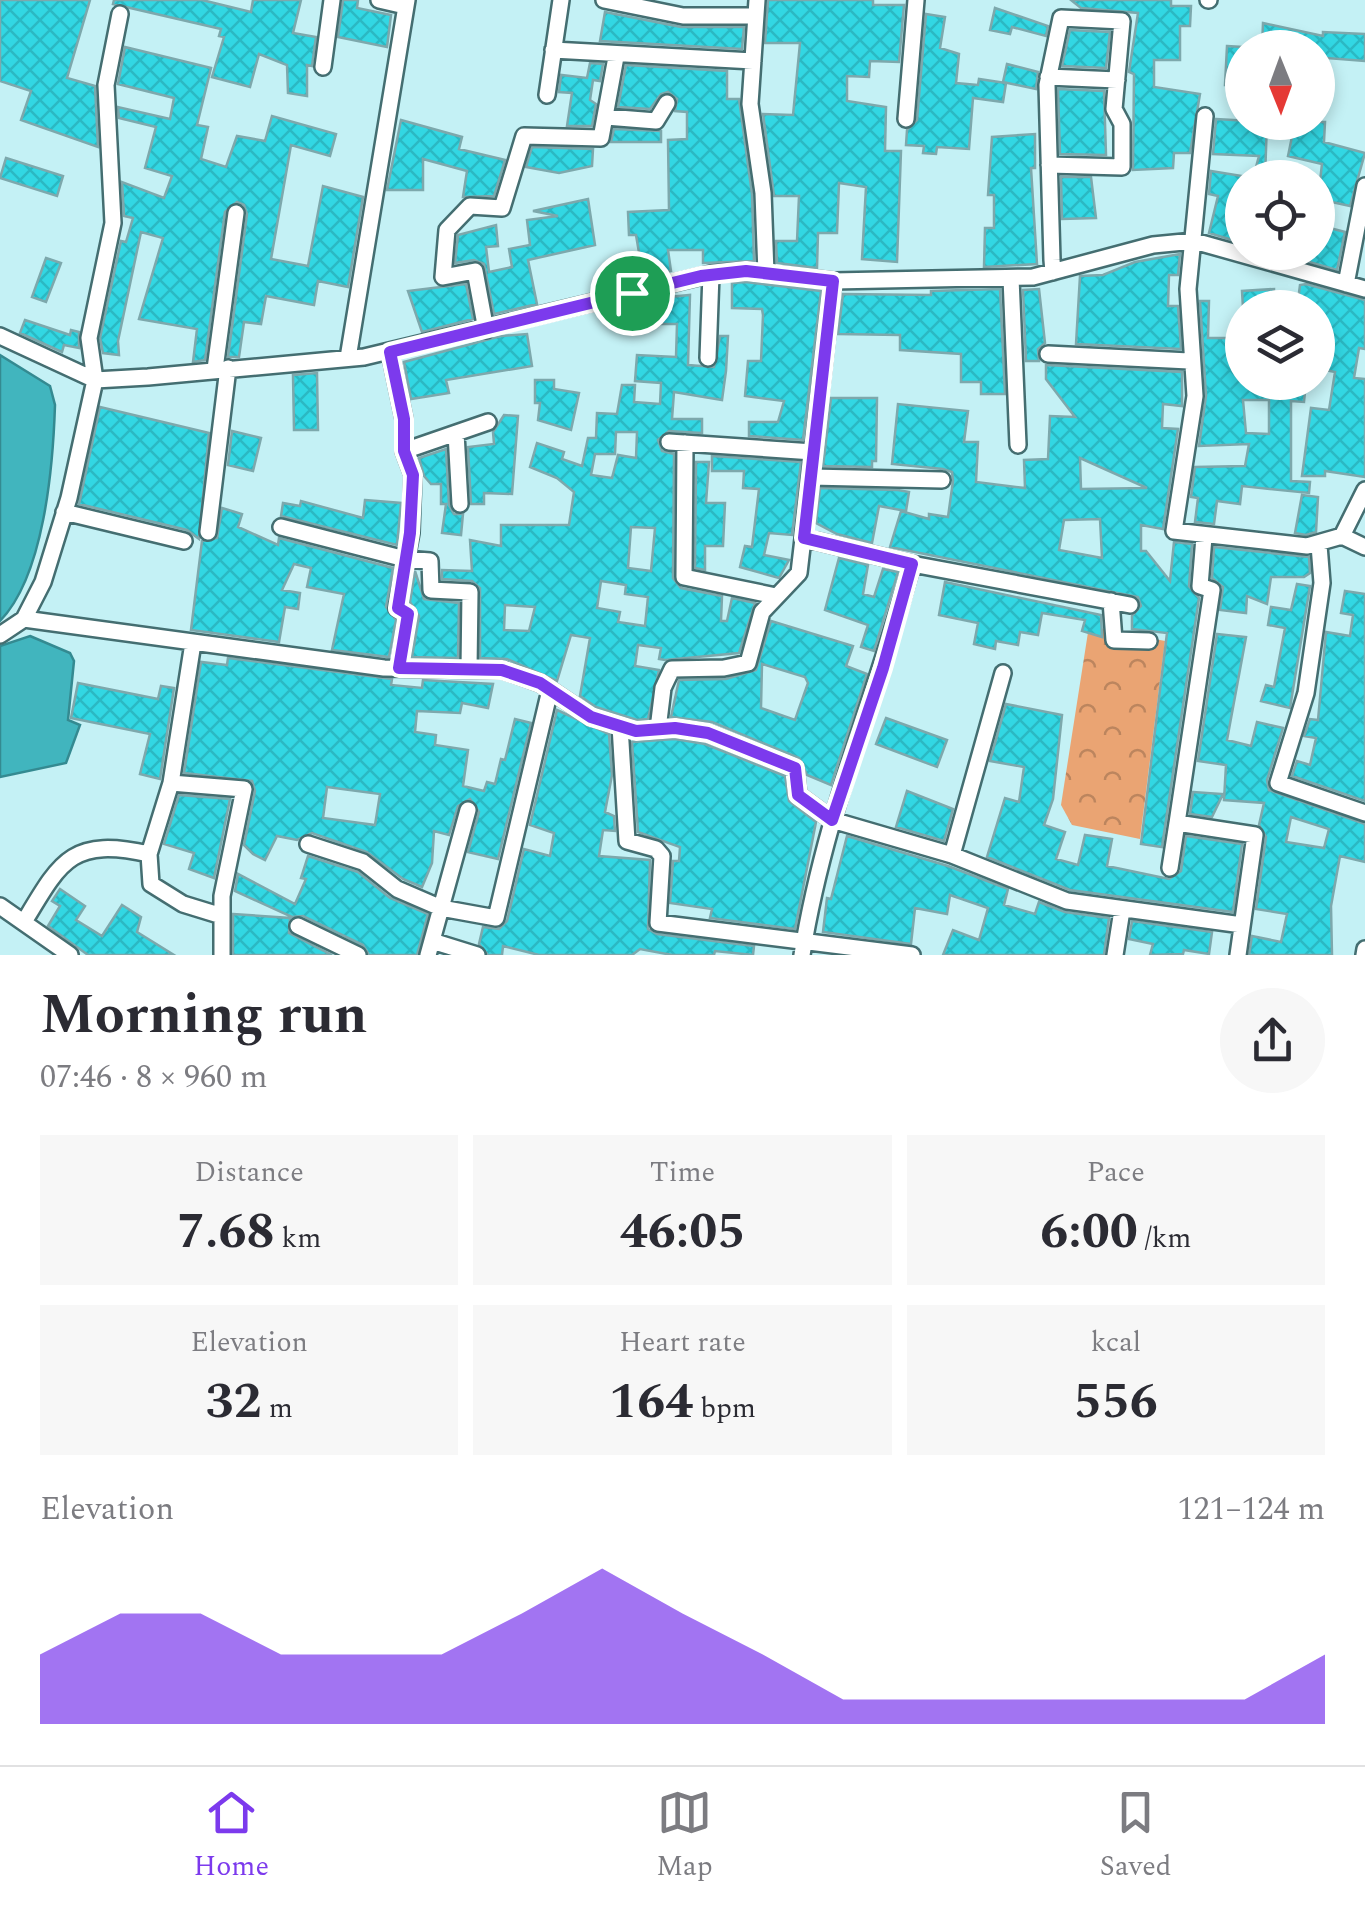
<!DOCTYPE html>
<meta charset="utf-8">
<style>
body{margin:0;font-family:Spectral,serif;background:#f7f7f7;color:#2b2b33;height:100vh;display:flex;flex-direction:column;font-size:38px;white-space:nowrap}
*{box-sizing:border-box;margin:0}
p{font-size:32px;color:#7c7c81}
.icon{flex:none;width:55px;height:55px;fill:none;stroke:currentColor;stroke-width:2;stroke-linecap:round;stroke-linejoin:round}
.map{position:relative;height:955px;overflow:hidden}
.panel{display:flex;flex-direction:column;background:#fff;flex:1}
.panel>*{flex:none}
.needle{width:65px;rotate:179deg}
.tools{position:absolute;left:1225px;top:30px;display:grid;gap:20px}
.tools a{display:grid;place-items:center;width:110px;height:110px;border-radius:50%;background:#fff;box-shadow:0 5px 15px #0003;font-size:50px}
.pin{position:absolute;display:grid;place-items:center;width:85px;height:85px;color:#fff;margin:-42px;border:5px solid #fff;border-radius:50%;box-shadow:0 2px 10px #0007}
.round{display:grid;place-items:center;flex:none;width:105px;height:105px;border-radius:52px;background:#f7f7f7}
.headline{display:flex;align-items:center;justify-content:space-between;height:170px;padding:0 40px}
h1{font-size:55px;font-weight:700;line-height:75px}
.figures{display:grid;grid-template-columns:repeat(3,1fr);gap:15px;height:170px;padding:10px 40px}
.figures div{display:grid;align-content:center;border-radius:0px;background:#f7f7f7;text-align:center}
.figures b{font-size:50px;font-weight:700}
.figures small{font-size:28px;font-weight:400}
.figures p{font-size:28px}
.chart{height:280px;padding:20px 40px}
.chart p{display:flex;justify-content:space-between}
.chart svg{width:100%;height:180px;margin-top:10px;fill:#7c3aed;opacity:.7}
.dock{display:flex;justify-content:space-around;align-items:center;height:140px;border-top:2px solid #e1e1e2;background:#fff;font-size:28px;color:#7c7c81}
.dock a{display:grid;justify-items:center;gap:5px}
.dock .on{color:#7c3aed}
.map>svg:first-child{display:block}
</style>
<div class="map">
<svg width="1365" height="955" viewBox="0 0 1365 955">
<defs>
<pattern id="forest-crowns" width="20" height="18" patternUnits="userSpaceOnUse" patternTransform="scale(2.5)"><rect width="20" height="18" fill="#eaa473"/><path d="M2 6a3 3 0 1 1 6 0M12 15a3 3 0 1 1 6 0" fill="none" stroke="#bc855e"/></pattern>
<pattern id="building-cross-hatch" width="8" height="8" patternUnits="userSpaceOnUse" patternTransform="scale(2.5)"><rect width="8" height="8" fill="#32d7e3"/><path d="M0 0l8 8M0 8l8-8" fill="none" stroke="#2bb8c3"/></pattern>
</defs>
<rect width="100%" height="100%" fill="#c4f1f5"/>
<!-- forest -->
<path fill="url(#forest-crowns)" d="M1089 626 1165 641 1140 839 1072 825 1061 805Z"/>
<!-- water -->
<path fill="#41b5be" stroke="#348a91" stroke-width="2.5" d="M0 355 50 386 55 405C53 467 44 576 0 621Z
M30 636 70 653 74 661 68 720 80 725 66 763 0 777V646Z"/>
<!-- building -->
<path fill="url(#building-cross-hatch)" stroke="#7da8ac" stroke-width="2.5" fill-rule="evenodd" d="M0 0H90L67 78 95 86 98 147 21 120 31 91 0 81Z
M114 0H202L251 12 253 0H301L293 33 316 37 312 66 307 65V96L288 93 287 65 259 54 250 87 212 77 224 37 219 36 221 29 113 4Z
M343 0H358L357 8 391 15 387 47 338 37Z
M768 0H873V5H904L899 62 870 61 869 77 847 76V101L886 107 885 151H901L897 262 862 259 866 187 839 183 837 233H818L817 268 777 263 776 241H797L799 196H774L763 114 793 115 800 43H765Z
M1071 0H1171V6H1191L1190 26H1180V60H1154V87L1200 94 1190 153H1174L1173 168 1133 170 1134 74 1129 72 1138 13 1081 8Z
M995 8 1048 26 1046 36 1012 27 1010 34 990 30Z
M605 12 681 27H744L742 49 600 41Z
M926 14 945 17 940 48 959 54 956 83 978 85 979 79 1006 83 1003 102 973 98 969 149 937 147 936 154 923 153 924 146 906 145 907 130 917 120Z
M1263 23 1323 36V32L1365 34V61L1327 58 1322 81 1318 80V48H1262Z
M1070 30 1110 32 1106 68 1062 66Z
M1227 46 1242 47V93L1228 92 1229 85H1225Z
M125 47 211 68 197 125 208 127 201 159 226 167 237 136 265 141 272 116 336 134 330 156 291 145 271 259 308 266 323 186 363 197 348 287 318 281 314 305 266 296 261 324 244 322 239 357H228L247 214 244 205 237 202 225 212 205 360 193 362 197 329 139 319 163 238 141 232 118 341 119 355 103 353 100 338 121 241 126 242 133 218 124 216 122 182 164 198 172 176 145 168 156 127 119 118 118 107 170 119 174 98 118 84Z
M590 63 603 64 600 81 593 80 590 100 596 104 592 126H567L572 93 559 92 561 75 587 78Z
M1007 64 1038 72 1036 89 1003 82Z
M626 65 727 71V99H739L752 194 754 261 703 263V250H668L671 271 643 276 636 235H629L628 212 669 210 668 140 687 139V112L675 111 677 99 668 92 661 94 650 109 618 107Z
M1058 89 1104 91 1106 155 1060 154Z
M1216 119 1267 122 1265 178H1253L1259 156 1213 154Z
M401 120 462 137 459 149 505 160 494 196 463 197 467 171 423 159V190H387Z
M1295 122H1325L1324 142 1365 153 1350 206 1318 199 1322 164 1288 156Z
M614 129 661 131V142H611Z
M1035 134V168H1031L1037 264 984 267 985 228H994V195H988L992 137Z
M532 147 593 149 592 166 559 173 526 167Z
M6 158 63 176 57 196 0 178Z
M1211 171 1242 176V243L1209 233 1218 196 1209 194Z
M1061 177H1091L1096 218 1062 219Z
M588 199 595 245 528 260 537 304 494 314 484 264 474 260 455 263 458 235 496 225 498 246 486 247 489 272 512 267 509 249 530 245 527 220 558 216 533 211Z
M1322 226 1345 232 1337 270 1278 253 1318 252Z
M1180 254 1178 275H1169L1168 306H1178L1181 349 1076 344 1080 276 1103 275 1135 262Z
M46 258 61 263 46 302 32 297Z
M746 282 821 291 803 440 749 436V422H778L784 401 745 396 748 361H761L763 315 762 309 732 308V283Z
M466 284 473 319 422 332 408 291Z
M1306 284 1365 300V349L1359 348 1354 378 1365 379V477L1325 471V476H1302L1311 408 1329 410 1335 372 1320 369 1318 308H1297L1300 285Z
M1000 289 1005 394H981V382H961V354L900 350V335L838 334 843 294 931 295V291Z
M1039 289 1045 343 1038 349 1039 361H1026L1023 290Z
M1274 289V308H1243L1242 291Z
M690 295 688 365 714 367 720 336H728L726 371 722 400 674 392 672 419H702V433L669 431 658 440 662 451 674 454 673 578 681 588 722 596 721 621H727L732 598 755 603 739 653 665 660 659 659 661 648 638 645 635 666 659 670 648 719 637 720 596 707 580 696 590 638 571 635 557 681 507 659 480 658V588L472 581 442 579V570L472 571 470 540 501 546V525H569L574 492 557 478 530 467 537 443 564 452 562 459 582 466 588 438H596L597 413 617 414 622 385H635L634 402 660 404 661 383 635 381 637 355 676 357 677 324H660L659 298ZM616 432H637L636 458 618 455 612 478 591 475 595 454H615ZM631 527 655 528 651 571 628 568ZM601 581 626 585 625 594 648 597 645 626 618 622 620 612 597 608ZM505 605 535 607 529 631 504 630Z
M1200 301H1209L1208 338H1237L1242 382H1306L1304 402 1291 401V481L1310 482 1309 493 1242 486 1240 504 1217 501 1214 524 1195 522 1198 498 1191 497 1195 467 1245 466 1249 444 1199 446 1206 396ZM1243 400H1269V434L1246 433Z
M25 320 70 335 71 330 79 332V348L64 345 62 352 20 333Z
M527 334 532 366 446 380 449 393 411 399 404 362 501 336Z
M1046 365 1182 372V406L1163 404 1162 428 1178 429 1163 529 1141 525V551H1146L1170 581 1174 542 1192 544 1189 586 1199 598 1162 847 1141 844 1167 633 1132 629V616L1141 606 1138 597 890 547 901 511 929 519V514L948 517 953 481 952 472 943 469 892 464 898 404 968 411 964 442H978L976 482 1025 488 1024 460 1048 459 1050 416 1075 417 1046 379ZM1080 458 1147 488 1081 489ZM1100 519 1102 558 1059 550 1064 520Z
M317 373 318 430H294L293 375Z
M535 380H554V389L579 393 571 430 538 420 540 403H535Z
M831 398H877L876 461H872V467L823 466Z
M100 407 209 433 199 539 187 530 79 504Z
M504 415 518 416 512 494 484 493V504H471L468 447 494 444 493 432Z
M232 431 261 438 253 471 228 465Z
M446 449 449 505 454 514H463L461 535 442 533 446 504H441V484H431L424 476 419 458Z
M712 456 801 462 792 535 769 533 764 555 789 560 779 578 740 567 745 546 752 547 759 489 743 488 744 471H712Z
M696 462H709L706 503H725L723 546H705V570L695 568Z
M820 488 898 490 909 492 906 511 879 506 872 543 837 534 816 523Z
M1302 495 1318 497 1316 532 1306 535 1295 533Z
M365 500 401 503 397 545 281 516 283 503 300 506 301 501 363 518Z
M222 508 242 514 238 527 278 545 279 538 393 568 386 607 396 620 389 657 332 650 344 594 307 587 311 568 294 564 282 590 300 593 298 609 285 607 279 642 191 630 202 541 217 538Z
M1214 547 1309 557 1310 573 1304 577H1271L1267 604 1247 596 1246 613 1220 610 1223 587 1212 578Z
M839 558 868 565 863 594 874 597 883 569 898 572 874 651 861 647 868 625 825 610Z
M415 571 424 599 459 603 458 658 412 657 419 616 410 602Z
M945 582 1101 615 1102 637 1082 631 1085 620 1042 613 1038 635 1020 632 1018 645 996 641 995 649 974 644 978 623 939 615Z
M1297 584 1310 586 1290 708 1261 701 1266 685 1274 687 1285 628 1268 625 1271 607 1291 610Z
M1345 591 1365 594V801L1292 776 1297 761 1310 765 1316 738 1304 736 1310 719 1318 720 1326 632 1350 636 1353 615 1341 613Z
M771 621 853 646 846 666 867 674 831 785 807 775 799 758 712 722 671 717 679 680 726 679 756 670ZM762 664 805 677 808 683 795 720 761 708Z
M1217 634 1246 637 1227 740 1251 746 1257 722 1283 728 1267 780 1269 790 1365 824V862L1340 856 1331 906 1332 955H1249L1252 936 1281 942 1287 914 1256 909 1266 837 1259 825 1264 803 1224 800 1226 765 1198 761ZM1291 817 1329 829 1324 848 1286 842Z
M228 658 392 679 391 685 422 688 423 680 493 684 488 708 462 703 460 713 417 711 415 732 436 735 435 745 468 750 463 786 484 791 487 782 495 784 501 759 505 760 515 719 531 723 498 859 468 852 479 812 470 799 458 806 449 835 434 831 432 863 422 887 403 879 367 852 312 833 297 840 277 836 265 860 253 854 244 845 255 791 252 781 184 773 201 662 227 665ZM327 787 380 794 375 825 323 818Z
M78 683 158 699 161 686 174 688 160 779 140 774 150 734 71 718Z
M1006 704 1062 715 1053 799 1044 825 1065 832 1056 859 1078 865 1085 835 1112 839 1107 866 1169 879 1181 871 1186 836 1242 844 1233 912 1070 890 987 857 1005 798 1019 802 1024 767 990 761Z
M557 710 609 734 612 775 605 812 614 816 615 831 603 830 599 856 650 860 648 929 657 934 754 946 753 955 715 951 714 955H672L640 949 632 955H539L503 946 502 955H488L479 944 483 927 499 929 507 921 524 849 550 856 554 833 530 825Z
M886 718 947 740 937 767 876 744Z
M675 739 705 744 785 776 789 801 816 822 795 929 710 918 712 909 670 903 673 861H679L680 847 638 832 632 742Z
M907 791 953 809 944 841 896 827Z
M1193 792 1223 794 1212 817 1190 814Z
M179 795 230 799 214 878 189 869 194 853 164 844Z
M847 836 948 866 1008 889 1004 905 1035 914 1039 902 1065 912 1109 918 1104 955H943L953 930 979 940 988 908 950 895 947 914 915 908 911 944 823 932 827 898 831 899Z
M308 856 358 872 390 898 428 914 417 955H369L363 945 303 916 292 917 235 891 238 874 295 904 306 879 301 878Z
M60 889 85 906 76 920 102 936 122 905 141 917 137 932 174 955H88L48 926 60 906 52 901Z
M233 914 290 918 289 933 332 955H233Z
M1132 921 1212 932 1209 954 1184 950 1183 954 1150 955 1153 944 1129 939Z"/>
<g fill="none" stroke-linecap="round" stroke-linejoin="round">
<!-- minor casing -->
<g stroke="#446e71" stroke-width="20">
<path id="minor" d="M379 0 405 6
M604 0 683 16H756
M757 0 750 104 763 193 766 273
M1208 0H1209
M553 50 753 61
M323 67 332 0
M1048 77 1117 80
M547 95 561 0
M1205 116 1188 289 1195 396 1174 531 1307 546 1342 536 1365 490
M606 117 656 121 667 103
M906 119 916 0
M1049 165 1122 167V124L1114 109 1122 21 1061 18 1047 85 1052 260 1053 272
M1011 278 1018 445
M1346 284 1365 186
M486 330 475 271 443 277 447 230 470 206 502 208 524 136 601 138 616 57
M0 336 95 380 148 377 364 357 711 274 746 271 833 281 1033 277 1153 245 1194 241 1365 289
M390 352 404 419V451L413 475 411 533 397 608 408 614 399 668
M1048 354 1189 361
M348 358 407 0
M708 358 711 274
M215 369 236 213
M456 433 460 504
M669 442 813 452
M685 443 684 577 776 596
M404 451 488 422
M811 477 942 480
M64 512 184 541
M281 527 405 559 430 561 431 590 470 592 469 669
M208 532 228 368
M1342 536 1365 547
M1204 537 1200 586 1212 590 1177 823 1255 835 1238 955
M804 538 912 564 1130 605
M1319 545 1322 583 1306 693 1278 783 1365 813
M1111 601 1114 640 1149 641
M24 619 384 668 503 670 540 683 591 717 636 731 675 728 708 733 795 768 798 795 832 820 952 855 1067 901 1242 925
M0 635 24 619 43 582 69 498 95 380 89 338 113 223 106 85 120 14
M193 643 171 783 244 789 222 896V955
M620 726 627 841 656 849 662 856 658 923 912 955
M658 729 663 688 672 669 724 668 748 663 762 612 799 573 833 281
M171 783 149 854 151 884 183 904 222 916
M308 844 363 862 397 889 441 908 496 918 550 690
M952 855 1003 673
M1170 868 1177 823
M0 906 70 955
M24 922C61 860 72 837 149 854
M298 926 358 955
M432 941 477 955
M428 955 468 810
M802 955C823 821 876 694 912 564
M1115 955 1122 910
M1364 955 1365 949"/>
</g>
<!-- minor -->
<use href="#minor" stroke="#fff" stroke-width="15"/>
</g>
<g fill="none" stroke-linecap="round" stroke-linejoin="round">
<!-- route casing -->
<g stroke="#fff" stroke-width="20">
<path id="route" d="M746 271 833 281 804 538 912 564 883 668 832 820 798 795 795 768 708 733 675 728 636 731 591 717 540 683 502 670 399 668 408 614 398 608 410 533 413 475 404 451V419L390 352 701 276Z"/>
</g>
<!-- route -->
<use href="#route" stroke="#7c3aed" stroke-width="12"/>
</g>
</svg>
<div class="tools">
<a><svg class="needle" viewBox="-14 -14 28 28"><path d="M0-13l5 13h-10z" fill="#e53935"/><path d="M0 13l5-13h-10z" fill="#7c7c81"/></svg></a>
<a><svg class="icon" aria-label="locate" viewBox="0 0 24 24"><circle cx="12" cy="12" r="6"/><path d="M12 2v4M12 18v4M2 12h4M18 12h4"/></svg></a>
<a><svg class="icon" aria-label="layers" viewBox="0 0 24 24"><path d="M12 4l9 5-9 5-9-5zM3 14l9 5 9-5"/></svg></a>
</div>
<div class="pin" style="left:632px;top:293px;background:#1e9e55"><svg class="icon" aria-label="arrive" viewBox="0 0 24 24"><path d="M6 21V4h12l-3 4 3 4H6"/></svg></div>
</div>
<section class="panel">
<div class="headline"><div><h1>Morning run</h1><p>07:46 · 8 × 960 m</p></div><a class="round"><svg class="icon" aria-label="share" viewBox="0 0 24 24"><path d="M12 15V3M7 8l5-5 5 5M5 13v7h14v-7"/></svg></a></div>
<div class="figures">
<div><p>Distance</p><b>7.68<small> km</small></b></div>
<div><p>Time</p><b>46:05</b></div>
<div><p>Pace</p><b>6:00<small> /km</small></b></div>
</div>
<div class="figures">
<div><p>Elevation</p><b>32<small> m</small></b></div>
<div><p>Heart rate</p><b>164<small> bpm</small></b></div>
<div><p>kcal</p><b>556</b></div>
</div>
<div class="chart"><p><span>Elevation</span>121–124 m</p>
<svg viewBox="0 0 160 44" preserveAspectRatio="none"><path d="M0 44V27L10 17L20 17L30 27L40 27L50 27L60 17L70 6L80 17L90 27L100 38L110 38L120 38L130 38L140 38L150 38L160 27V44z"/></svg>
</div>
</section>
<nav class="dock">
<a class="on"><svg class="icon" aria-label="home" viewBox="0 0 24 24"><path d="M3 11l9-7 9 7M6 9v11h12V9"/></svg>Home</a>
<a><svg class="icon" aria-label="map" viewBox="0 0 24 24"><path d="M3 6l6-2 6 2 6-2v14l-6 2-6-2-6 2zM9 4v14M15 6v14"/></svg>Map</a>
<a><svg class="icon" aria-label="saved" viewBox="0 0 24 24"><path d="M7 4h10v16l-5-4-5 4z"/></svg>Saved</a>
</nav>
